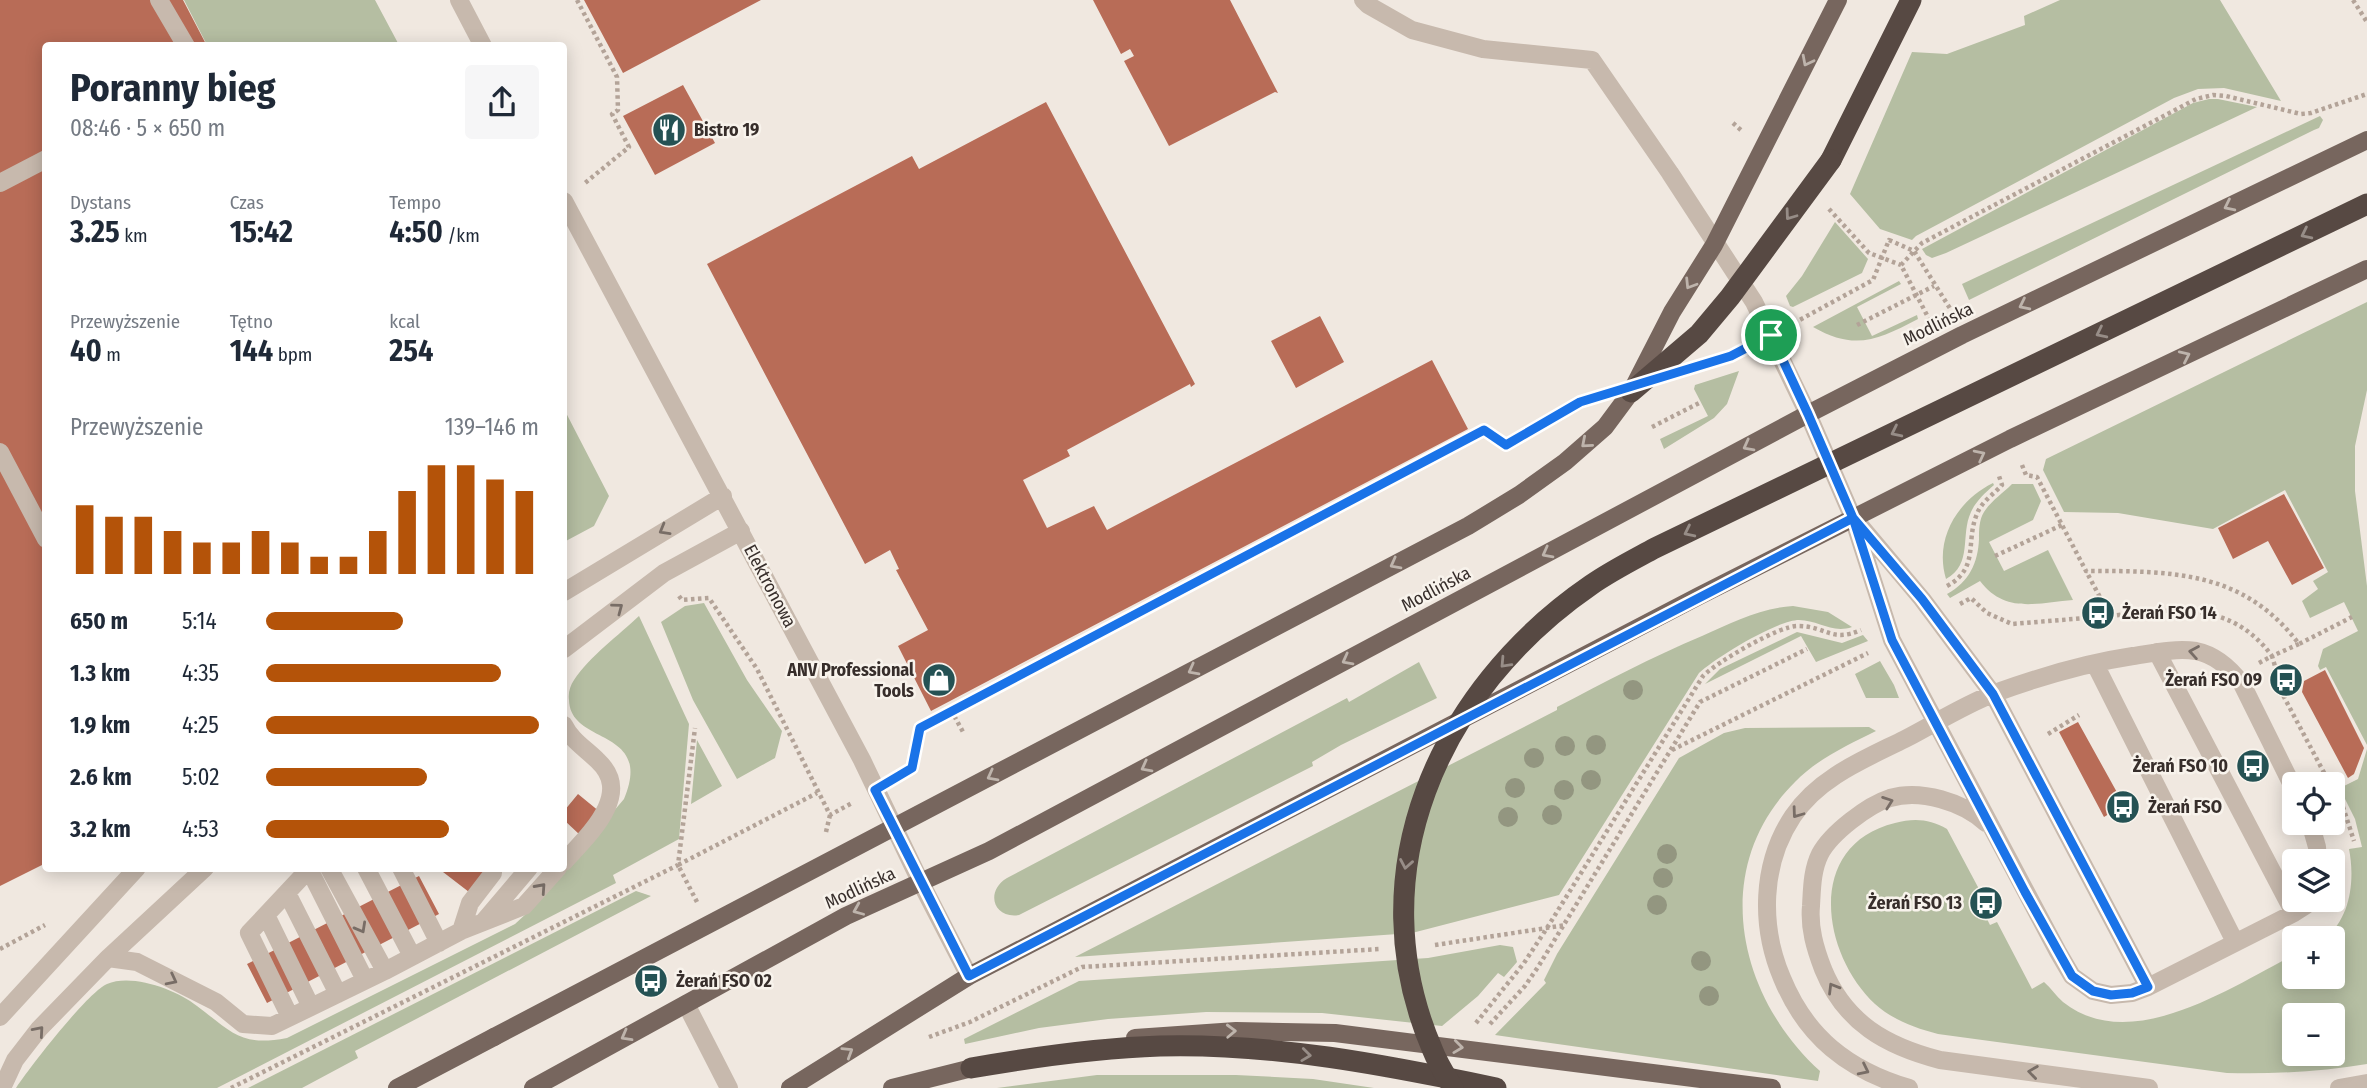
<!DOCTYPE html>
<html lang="pl">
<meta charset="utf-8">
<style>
body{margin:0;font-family:"Fira Sans Condensed",sans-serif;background:#f6f6f7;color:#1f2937;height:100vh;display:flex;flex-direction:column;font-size:26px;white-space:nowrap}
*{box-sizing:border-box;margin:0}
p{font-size:23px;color:#747a83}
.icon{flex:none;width:38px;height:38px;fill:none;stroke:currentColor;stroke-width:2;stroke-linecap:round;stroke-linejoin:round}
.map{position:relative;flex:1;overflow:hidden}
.side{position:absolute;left:42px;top:42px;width:525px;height:830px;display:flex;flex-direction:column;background:#fff;border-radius:7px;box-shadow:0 4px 18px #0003}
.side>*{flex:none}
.buttons{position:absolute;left:2282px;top:772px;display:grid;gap:14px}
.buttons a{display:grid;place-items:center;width:63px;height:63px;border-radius:7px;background:#fff;box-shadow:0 4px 18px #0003;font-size:35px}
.pin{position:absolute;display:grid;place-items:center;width:60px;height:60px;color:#fff;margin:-30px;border:4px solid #fff;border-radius:50%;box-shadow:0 2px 7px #0007}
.round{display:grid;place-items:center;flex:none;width:74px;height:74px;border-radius:7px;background:#f6f6f7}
.head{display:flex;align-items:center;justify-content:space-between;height:119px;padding:0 28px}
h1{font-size:38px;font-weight:700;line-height:52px}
.figures{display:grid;grid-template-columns:repeat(3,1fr);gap:10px;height:119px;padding:7px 28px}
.figures div{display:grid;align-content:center}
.figures b{font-size:30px;font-weight:700}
.figures small{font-size:19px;font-weight:400}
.figures p{font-size:19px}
.chart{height:196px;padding:14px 28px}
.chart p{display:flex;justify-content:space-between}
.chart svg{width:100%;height:126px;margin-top:7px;stroke:#b45309;stroke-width:6}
ul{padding:0 28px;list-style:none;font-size:23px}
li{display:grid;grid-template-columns:112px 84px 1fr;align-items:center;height:52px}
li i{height:18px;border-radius:9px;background:#b45309}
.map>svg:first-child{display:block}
</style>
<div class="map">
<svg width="2367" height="1088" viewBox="0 0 2367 1088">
<rect width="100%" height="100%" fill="#f0e8e0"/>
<!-- green -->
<path fill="#b5bea2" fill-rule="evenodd" d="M184 0H375L399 45H207Z
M2060 0H2220L2281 101 2224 88 2198 89 2174 98 1916 236 1912 240 1880 229 1850 194 1912 52 1947 54 2025 25 2024 16Z
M2209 99H2218L2257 107 1946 253 1932 258 1926 255 1922 249 2193 103Z
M2320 116 2323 120 2319 128 2314 130 1969 300 1962 284Z
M1835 222 1868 259 1862 273 1793 307 1790 306 1786 296 1802 276Z
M1899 281 1901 284 1857 307 1872 336 1917 315 1918 319C1878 340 1855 351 1813 327Z
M2367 302V390L2355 446V491L2367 586V745L2326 667 2320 670 2318 666 2323 649 2358 631 2344 602 2310 618 2302 601 2318 589 2313 581 2328 572 2285 490 2213 529 2118 513 2064 512 2043 470 2046 459Z
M1739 371 1727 404 1714 418 1664 449 1660 439 1708 416 1694 389 1695 385Z
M564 409 609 496 594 526 564 542Z
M1993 483 1994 485C1985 493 1976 501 1971 512 1960 535 1973 564 1946 579 1934 539 1957 501 1993 483Z
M2012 484H2033L2041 501 2033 520 1989 542 2004 571 2048 550 2073 600C2037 603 2005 614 1980 581L1950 598 1947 594C1969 582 1978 563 1979 539 1979 530 1979 520 1984 512 1991 501 2003 493 2012 484Z
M704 603 747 680 782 731 775 758 737 779 693 700 661 622 685 606Z
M1793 606 1828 612 1852 627C1832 634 1818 620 1799 620 1777 620 1715 658 1699 673L1559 895 1412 933 1075 957 1557 710V707C1605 682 1652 657 1702 636 1731 623 1761 608 1793 606Z
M639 616 689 724 679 839 613 875 616 883 217 1088H16C30 1067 87 993 107 984 132 973 177 990 197 1006 232 1032 240 1047 287 1038L515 924 528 912 624 799C654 727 570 746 569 700 568 693 570 686 574 680 589 657 619 635 639 616Z
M1797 632 1842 643 1863 635 1868 641 1816 662 1801 636 1705 684 1720 669Z
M1880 661 1894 685 1899 698H1866L1855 674Z
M1419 662 1437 698 1341 745 1312 762 1313 766 1019 915C993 919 985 891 1007 878L1347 698 1349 702Z
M1869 727 1876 731C1848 745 1817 759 1795 782 1709 867 1737 996 1820 1071L1818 1081 1495 1035 1546 983 1544 980 1557 954 1679 758 1724 733 1745 728Z
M697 740 722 786 691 804Z
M2367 749V1064C2321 1072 2274 1074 2227 1073L1938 1034C1915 1028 1893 1020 1875 1004 1821 953 1805 845 1895 823 1914 818 1930 819 1947 829L1979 889 1974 893 1990 925 1997 922 2032 989 2044 982C2051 988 2056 996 2063 1002 2131 1056 2231 987 2294 955V976H2333V938H2325C2351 918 2355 879 2349 849L2362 847 2355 819 2341 791 2344 786 2358 779ZM2294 1015H2333V1054H2294Z
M636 891 651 896 355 1051 358 1058 302 1088H248Z
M1500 945 1513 947 1517 962 1504 977 1498 973 1478 996 1442 1026 1322 1013 1206 1012 1108 1019 1039 1028 965 1044 964 1039 1079 981 1428 958Z
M1097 1075H1236L1313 1079 1374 1088H997Z"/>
<!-- building -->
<path fill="#b86c57" d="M0 0H183L207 46H46V863L0 886Z
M584 0H761L623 73Z
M1093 0H1230L1278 93 1275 92 1169 146 1124 61 1134 56 1130 49 1121 54Z
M683 85 715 143 655 175 623 116Z
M1046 102 1195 384 1191 387 1190 384 1067 450 1070 456 1023 480 1047 528 1094 506 1107 530 1432 360 1468 429 931 711 898 646 928 630 896 570 899 569 890 550 865 564 707 264 912 156 919 169Z
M1320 316 1344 362 1296 388 1271 341Z
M2284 494 2324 568 2292 585 2268 541 2233 559 2218 528Z
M2325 670 2364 748 2354 774 2348 778 2302 692 2304 681Z
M2078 722 2124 805 2104 817 2059 732Z
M578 794 600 812 580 835 564 820V811Z
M446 868H487L469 892 443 872Z
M419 876 439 914 267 1003 247 964Z"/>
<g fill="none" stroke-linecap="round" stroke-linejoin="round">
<!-- path -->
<path stroke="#b3a398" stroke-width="4.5" stroke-dasharray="3.5 3.5" stroke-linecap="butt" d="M577 0 617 77 618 110 612 114 629 147 585 183
M2353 0 2367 22
M1733 123 1742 131
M1829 209 1869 253 1901 265
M1930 321 1901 265 1922 243 2196 99 2213 95 2226 96 2301 114 2311 113 2367 94
M1794 323 1873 280 1889 240 1914 251 1951 310
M1857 325 1934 286
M1716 361 1731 356 1746 348
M1652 427 1701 402
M2022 465 2026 475 2037 477 2086 571C2171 571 2243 570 2299 644L2352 617
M1995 556 2062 525
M1947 586C1980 568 1965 542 1977 514 1981 502 1994 494 2002 485L1999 476
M679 596 682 600 709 598 757 669 830 815 852 803
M1960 604 1971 598 1987 613 2012 624 2110 616 2086 571
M2110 616C2171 609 2230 599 2272 656L2299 644
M2259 663 2272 656 2284 697 2330 784
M951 710 963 732
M2048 734 2079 715
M1672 750 1868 653
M899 776 912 768 920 728 951 710 1484 430 1506 445 1580 402 1590 399
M2333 788 2343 807 2354 841
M826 832 830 815
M697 902 678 865 817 793
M1435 945 1566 925
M0 949 45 925
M1476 1023 1524 963 1547 928 1703 676C1717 662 1780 625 1798 626 1826 626 1831 643 1861 630
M1490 1024 1525 986 1538 967 1700 702 1807 649
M929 1037 970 1022 1082 967 1380 949
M231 1088 678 865 695 728"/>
<!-- minor -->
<path stroke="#c7b9ad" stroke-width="18" d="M159 0 186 46
M459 0 483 46
M1363 0 1368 5 1412 30 1483 49 1592 60 1670 173 1754 302 1808 414 1853 518 1892 640 2058 952 2072 976 2093 991 2111 995 2132 993 2148 987 2294 913 2305 906 2309 900
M0 183 46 159
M564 201 862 760 921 883 969 976
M0 452 46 539
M1858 523 1922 599 1993 694 2148 987
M564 592 723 496
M564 649 664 573 741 531
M2157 652 2294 913
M2095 664 2235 942
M564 725C571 740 586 749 598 761 634 795 587 836 564 862
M2310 822 2317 847 2318 861
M1986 823C1963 802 1921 789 1890 798 1868 805 1831 833 1820 854 1812 870 1812 889 1811 906 1809 928 1815 948 1823 969 1845 1023 1886 1046 1940 1060L2149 1088
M329 868 385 971 461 931 524 906 558 868
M366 868 412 956
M401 868 439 943
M309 869 365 980
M287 893 338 994
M266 915 311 1007
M484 921 529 868
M461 931 470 903 493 873V868
M108 958 137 962 216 1002 243 1024 272 1026 385 971
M686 1004 729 1088
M0 1017 137 868
M290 1017 249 933 310 868
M2 1088 15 1060 39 1029 108 958 205 868
M1909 1088C1848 1070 1806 1037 1782 978 1760 926 1761 864 1793 816 1819 777 1865 759 1905 739 1934 724 1964 705 1995 693 2039 677 2086 663 2133 656 2153 653 2175 648 2196 651 2216 655 2230 668 2242 684L2294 789
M2339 1088 2367 1083"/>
<!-- major -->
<path stroke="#77665e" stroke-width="18" d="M1135 1038 1236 1031 1335 1033 1772 1088
M397 1088 494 1037
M533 1088 846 916 989 851 1808 414 1962 335 2367 140
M790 1088 969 976 1699 596 2010 439 2367 269
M892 1088 984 1065"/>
<!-- highway -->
<path stroke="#574943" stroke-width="21" d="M1831 160 1911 0
M971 1068C1034 1057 1096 1048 1160 1046 1273 1043 1386 1065 1496 1088"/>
<!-- major-bridge -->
<path stroke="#77665e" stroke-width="18" d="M494 1037 1468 526 1519 495 1565 462 1605 427 1631 392 1672 312 1714 245 1838 0"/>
<!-- highway-bridge -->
<path stroke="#574943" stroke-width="21" d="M1631 392 1699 334 1730 297 1831 160
M1453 1088C1446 1076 1438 1064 1433 1051 1356 874 1438 690 1591 585 1611 571 1633 560 1655 548L2367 204"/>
</g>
<!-- trees -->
<g fill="#939680">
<circle cx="1633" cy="690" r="10"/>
<circle cx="1596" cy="745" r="10"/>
<circle cx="1565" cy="746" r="10"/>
<circle cx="1534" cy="758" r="10"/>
<circle cx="1591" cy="780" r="10"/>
<circle cx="1515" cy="788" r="10"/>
<circle cx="1564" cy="790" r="10"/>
<circle cx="1552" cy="815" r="10"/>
<circle cx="1508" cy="817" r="10"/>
<circle cx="1667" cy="854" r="10"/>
<circle cx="1663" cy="878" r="10"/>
<circle cx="1657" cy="905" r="10"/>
<circle cx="1701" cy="961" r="10"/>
<circle cx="1709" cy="996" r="10"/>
</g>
<!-- one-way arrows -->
<defs><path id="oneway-chevron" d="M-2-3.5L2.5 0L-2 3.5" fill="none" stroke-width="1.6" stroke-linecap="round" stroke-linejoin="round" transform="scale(1.75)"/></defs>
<g stroke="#beb4ac">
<use href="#oneway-chevron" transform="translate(1807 61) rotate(117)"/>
<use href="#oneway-chevron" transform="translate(2229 206) rotate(154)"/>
<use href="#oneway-chevron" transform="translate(1690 284) rotate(122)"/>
<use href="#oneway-chevron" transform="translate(2024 305) rotate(154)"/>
<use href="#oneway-chevron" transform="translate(2185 356) rotate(-25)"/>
<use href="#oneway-chevron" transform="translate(1586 443) rotate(139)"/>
<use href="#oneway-chevron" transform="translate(1748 446) rotate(152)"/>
<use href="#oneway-chevron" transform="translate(1980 455) rotate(-27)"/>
<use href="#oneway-chevron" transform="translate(1547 553) rotate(152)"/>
<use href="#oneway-chevron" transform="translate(1395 564) rotate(152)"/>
<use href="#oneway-chevron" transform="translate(1347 660) rotate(152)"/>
<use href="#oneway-chevron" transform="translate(1193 670) rotate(152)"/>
<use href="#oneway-chevron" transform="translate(1146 767) rotate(152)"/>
<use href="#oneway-chevron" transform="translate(992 776) rotate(152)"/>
<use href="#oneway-chevron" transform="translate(858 910) rotate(157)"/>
<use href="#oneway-chevron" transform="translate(1231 1031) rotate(-2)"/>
<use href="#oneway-chevron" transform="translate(626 1036) rotate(151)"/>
<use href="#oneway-chevron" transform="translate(1458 1047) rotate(7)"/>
<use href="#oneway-chevron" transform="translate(848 1052) rotate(-32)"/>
</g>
<g stroke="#978d87">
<use href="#oneway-chevron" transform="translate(1790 215) rotate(126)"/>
<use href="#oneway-chevron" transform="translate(2306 234) rotate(154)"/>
<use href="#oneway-chevron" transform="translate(2101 333) rotate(154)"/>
<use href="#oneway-chevron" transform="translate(1896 432) rotate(154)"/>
<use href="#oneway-chevron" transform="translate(1689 532) rotate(154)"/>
<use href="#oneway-chevron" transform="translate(1505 663) rotate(133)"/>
<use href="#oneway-chevron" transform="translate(1406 864) rotate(100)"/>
<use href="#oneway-chevron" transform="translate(1306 1055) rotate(7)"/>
</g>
<g stroke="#786d66">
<use href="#oneway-chevron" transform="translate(664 530) rotate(150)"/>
<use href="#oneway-chevron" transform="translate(618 608) rotate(-37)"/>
<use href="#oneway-chevron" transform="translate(2194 652) rotate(-170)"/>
<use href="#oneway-chevron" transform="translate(1888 802) rotate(-20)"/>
<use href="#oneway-chevron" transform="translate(1797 813) rotate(126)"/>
<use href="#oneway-chevron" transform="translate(541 888) rotate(-48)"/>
<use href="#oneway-chevron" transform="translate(361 928) rotate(61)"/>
<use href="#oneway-chevron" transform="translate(172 980) rotate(27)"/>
<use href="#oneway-chevron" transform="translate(1833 988) rotate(-121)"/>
<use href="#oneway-chevron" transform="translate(39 1031) rotate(-49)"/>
<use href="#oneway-chevron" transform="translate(1864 1070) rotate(26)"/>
<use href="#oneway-chevron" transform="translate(2033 1072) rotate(-172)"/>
</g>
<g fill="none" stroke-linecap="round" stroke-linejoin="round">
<!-- route casing -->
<g stroke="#fff" stroke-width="14">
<path id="route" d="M1771 335 1731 356 1580 402 1506 445 1484 430 920 728 912 768 875 790 969 976 1853 518 1892 640 2025 892 2072 976 2093 991 2111 995 2132 993 2148 987 1993 694 1922 599 1853 518 1808 414 1771 335"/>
</g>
<!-- route -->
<use href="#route" stroke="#1a73e8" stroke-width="9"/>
</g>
<!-- icons -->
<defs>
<g id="restaurant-disc" transform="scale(1.75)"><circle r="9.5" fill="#255254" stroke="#f8f3ec"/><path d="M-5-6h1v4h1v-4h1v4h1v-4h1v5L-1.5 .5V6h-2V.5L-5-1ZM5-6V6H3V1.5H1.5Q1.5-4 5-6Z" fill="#fff"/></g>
<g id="bus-disc" transform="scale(1.75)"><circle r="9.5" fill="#255254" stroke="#f8f3ec"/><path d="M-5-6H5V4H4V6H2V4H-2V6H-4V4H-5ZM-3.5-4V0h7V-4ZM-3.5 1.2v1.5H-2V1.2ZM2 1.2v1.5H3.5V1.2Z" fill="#fff"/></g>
<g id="shop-disc" transform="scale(1.75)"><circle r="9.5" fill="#255254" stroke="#f8f3ec"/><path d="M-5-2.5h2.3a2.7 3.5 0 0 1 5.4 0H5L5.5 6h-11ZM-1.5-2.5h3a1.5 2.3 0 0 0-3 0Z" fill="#fff"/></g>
</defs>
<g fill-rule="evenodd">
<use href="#restaurant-disc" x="669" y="130"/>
<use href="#bus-disc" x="2098" y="613"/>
<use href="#shop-disc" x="939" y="680"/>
<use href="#bus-disc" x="2286" y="680"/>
<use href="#bus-disc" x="2253" y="766"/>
<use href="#bus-disc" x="2123" y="807"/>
<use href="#bus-disc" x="1986" y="903"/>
<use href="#bus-disc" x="651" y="981"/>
</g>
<g text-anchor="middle" stroke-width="5" stroke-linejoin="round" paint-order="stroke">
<!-- poi labels -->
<g font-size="18" font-weight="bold" fill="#372e2b" stroke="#f8f3ec" text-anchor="start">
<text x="694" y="136">Bistro 19</text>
<text x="2122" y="619">Żerań FSO 14</text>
<text x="914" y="676" text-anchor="end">ANV Professional<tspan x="914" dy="21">Tools</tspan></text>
<text x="2262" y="686" text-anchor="end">Żerań FSO 09</text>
<text x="2228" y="772" text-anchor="end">Żerań FSO 10</text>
<text x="2148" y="813">Żerań FSO</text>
<text x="1962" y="909" text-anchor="end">Żerań FSO 13</text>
<text x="676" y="987">Żerań FSO 02</text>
</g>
<!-- street labels -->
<g font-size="18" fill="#372e2b" stroke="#f8f3ec">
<text transform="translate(1938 324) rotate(-26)" y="6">Modlińska</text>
<text transform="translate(770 586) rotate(62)" y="6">Elektronowa</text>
<text transform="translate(1436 589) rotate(-28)" y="6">Modlińska</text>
<text transform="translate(860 888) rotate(-25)" y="6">Modlińska</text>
</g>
</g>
</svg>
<div class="buttons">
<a><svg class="icon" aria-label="locate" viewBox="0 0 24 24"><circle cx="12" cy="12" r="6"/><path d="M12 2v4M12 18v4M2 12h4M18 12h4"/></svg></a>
<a><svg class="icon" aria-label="layers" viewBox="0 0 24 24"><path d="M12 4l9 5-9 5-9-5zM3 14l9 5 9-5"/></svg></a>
<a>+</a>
<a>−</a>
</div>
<div class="pin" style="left:1771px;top:335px;background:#1e9e55"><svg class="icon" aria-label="arrive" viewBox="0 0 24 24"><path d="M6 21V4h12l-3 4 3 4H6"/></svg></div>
<section class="side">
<div class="head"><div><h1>Poranny bieg</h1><p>08:46 · 5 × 650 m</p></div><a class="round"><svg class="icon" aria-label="share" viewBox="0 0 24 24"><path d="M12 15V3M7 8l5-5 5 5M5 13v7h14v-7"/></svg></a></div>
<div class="figures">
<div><p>Dystans</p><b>3.25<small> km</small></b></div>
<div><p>Czas</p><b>15:42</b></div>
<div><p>Tempo</p><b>4:50<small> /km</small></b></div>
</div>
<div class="figures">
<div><p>Przewyższenie</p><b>40<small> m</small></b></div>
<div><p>Tętno</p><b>144<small> bpm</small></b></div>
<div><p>kcal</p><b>254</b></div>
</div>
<div class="chart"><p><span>Przewyższenie</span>139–146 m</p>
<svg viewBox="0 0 160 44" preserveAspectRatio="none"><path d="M5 44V20M15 44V24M25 44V24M35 44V29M45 44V33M55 44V33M65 44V29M75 44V33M85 44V38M95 44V38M105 44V29M115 44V15M125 44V6M135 44V6M145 44V11M155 44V15"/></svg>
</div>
<ul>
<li><b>650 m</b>5:14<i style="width:50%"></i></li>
<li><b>1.3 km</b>4:35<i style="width:86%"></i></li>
<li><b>1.9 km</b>4:25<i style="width:100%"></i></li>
<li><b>2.6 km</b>5:02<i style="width:59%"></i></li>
<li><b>3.2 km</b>4:53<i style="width:67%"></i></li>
</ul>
</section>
</div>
